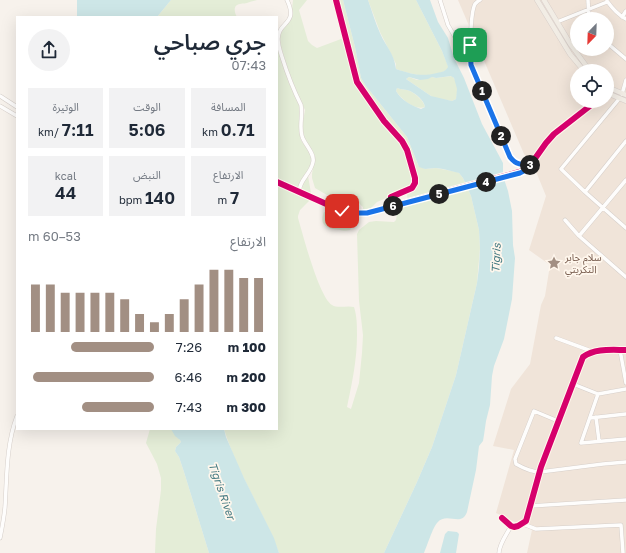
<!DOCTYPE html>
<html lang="ar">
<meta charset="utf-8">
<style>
body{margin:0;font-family:"Golos Text","Noto Sans Arabic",sans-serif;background:#f2f2f3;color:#1f2937;direction:rtl;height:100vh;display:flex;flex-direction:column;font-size:15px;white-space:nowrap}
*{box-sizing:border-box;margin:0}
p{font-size:13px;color:#747a83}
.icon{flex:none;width:22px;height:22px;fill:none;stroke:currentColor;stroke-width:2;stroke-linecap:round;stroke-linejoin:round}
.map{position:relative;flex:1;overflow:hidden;direction:ltr}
.details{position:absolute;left:16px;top:16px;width:262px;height:414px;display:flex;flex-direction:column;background:#fff;border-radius:0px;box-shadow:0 4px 16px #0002;direction:rtl}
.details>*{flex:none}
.needle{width:26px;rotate:203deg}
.buttons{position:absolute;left:570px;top:12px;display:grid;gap:8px}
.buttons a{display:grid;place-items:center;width:44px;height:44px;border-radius:50%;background:#fff;box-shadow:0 4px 16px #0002;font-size:20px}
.pin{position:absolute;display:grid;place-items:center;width:34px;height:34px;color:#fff;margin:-17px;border-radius:8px;box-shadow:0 2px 6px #0006}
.km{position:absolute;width:20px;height:20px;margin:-10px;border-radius:50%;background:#222;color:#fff;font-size:11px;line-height:20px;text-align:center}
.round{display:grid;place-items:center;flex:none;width:42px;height:42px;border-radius:21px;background:#f2f2f3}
.overview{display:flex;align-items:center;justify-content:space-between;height:68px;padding:0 12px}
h1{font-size:22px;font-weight:600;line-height:30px}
.metrics{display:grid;grid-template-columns:repeat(3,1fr);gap:6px;height:68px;padding:4px 12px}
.metrics div{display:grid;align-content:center;border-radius:0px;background:#f2f2f3;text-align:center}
.metrics b{font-size:17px;font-weight:600}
.metrics small{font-size:11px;font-weight:400}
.metrics p{font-size:11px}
.chart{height:112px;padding:8px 12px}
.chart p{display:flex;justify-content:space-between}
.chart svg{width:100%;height:72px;margin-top:4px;stroke:#a28f83;stroke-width:6}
ul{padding:0 12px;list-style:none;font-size:13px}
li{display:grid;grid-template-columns:64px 48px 1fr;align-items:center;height:30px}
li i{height:10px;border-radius:5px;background:#a28f83}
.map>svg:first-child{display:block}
</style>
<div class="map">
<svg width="626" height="553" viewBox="0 0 626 553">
<rect width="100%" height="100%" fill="#f7f2ec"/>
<!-- residential -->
<path fill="#f0e4d9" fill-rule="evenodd" d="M458 0H626V553H527L532 530 496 513 514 450 493 446 511 389 530 364 541 305 545 296 550 265 529 250 546 196 537 174 524 154ZM577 19H607V49H577ZM577 71H607V101H577Z"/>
<!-- green -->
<path fill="#e4edd7" d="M171 0H257C253 1 250 2 247 3 243 4 244 3 240 4 233 5 234 12 237 17H157Z
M293 0H307L299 10 308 41 312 45 317 48 341 39 344 40 355 82 367 102 399 139 403 145 405 150 415 181 412 187 377 202 367 212 363 209V207C355 201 354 189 344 205L315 188 312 178V174L315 156 306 141 304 137 303 131V121L305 110 304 108 291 79 281 47 280 37 281 32 291 18Z
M337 0H343L355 47 361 78 366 86 407 137 418 165 425 169 436 168 457 172 459 173 463 178 471 196 479 230 480 248 477 283 456 375 432 447 417 482 384 553H279C263 511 237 472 224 429H277V46L288 81 300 107 299 131 301 140 311 155 312 161 308 176 311 193V199L300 210 298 216V218C303 235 319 297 332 305 338 309 347 305 354 307 357 316 357 326 357 335 357 360 352 383 347 407L351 409 359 383 362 353 363 335 359 301 357 234 359 230 369 222 376 221 394 222 396 220 398 209 409 205C409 200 407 198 407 194L416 186 418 181 406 145 403 140 377 108 357 80Z
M368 0H416L442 51 448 66V69C431 80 413 75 396 69V64L380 32Z
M452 76C458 82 458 91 456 99L452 101 434 98 431 96 406 79 409 77 417 80 432 77 436 78Z
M397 88C401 90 406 89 410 91 416 94 424 101 425 107 415 111 401 99 396 91Z
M324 212 330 213 350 227 351 229 350 230C346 231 343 231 340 230 328 229 318 226 324 212Z
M150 429H171L180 440 181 442 176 447 175 451 179 457 184 472 209 553H155L156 529 161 490V478L157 464 146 443Z"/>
<!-- water -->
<path fill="#cde6e7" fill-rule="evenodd" d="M77 0H171L157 17H77Z
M343 0H368C372 11 375 22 380 33 386 47 394 53 396 69 411 74 422 77 437 73 442 72 446 71 448 67L442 51 416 0H430L438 22 448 38 454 58 464 78 482 124 503 163V176L508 191 512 211 513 245 515 258 512 299 504 339 494 366 492 376 490 405 486 421 484 435 483 441 479 446 476 470 467 512C461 528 447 511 437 523 433 527 427 546 424 553H384L417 482 432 447 456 375 477 283 479 267 480 248 479 230 471 196 463 178 459 173 443 169 436 168 425 169 419 167 407 137 366 86 361 78 355 47ZM451 76 454 78 457 89 456 99 452 101 431 96 406 79 409 77 420 80 428 79 432 77 436 78ZM397 88C401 90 406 89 410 91 416 94 424 100 425 107L421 109C411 105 402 101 396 91Z
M171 429H224L226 437 244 478 274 538 279 553H209L184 472 179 457 175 451 176 447 181 442 180 440 175 436Z
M448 531 457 532 459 534 456 553H440L445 534Z"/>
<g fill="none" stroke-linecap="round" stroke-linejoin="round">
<!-- minor casing -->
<g stroke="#d6cfca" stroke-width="4.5">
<path id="minor" d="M287 0C299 25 278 21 278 39 278 45 280 51 282 57 287 73 293 89 301 105 303 116 299 126 302 136 304 144 315 153 313 162 311 174 299 180 299 192
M336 0 357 82 384 121 402 141 407 150 415 178V183L412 188 391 197
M440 0 448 25 471 65 510 157C516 165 522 165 531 164
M588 0 589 19
M607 1C612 8 618 15 626 19
M622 17 626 11
M557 22 607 2
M607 43 626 59
M471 64C470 52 470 14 475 4 476 3 478 1 480 0
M622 94 626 80
M0 96 17 107
M619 99 561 169 585 192 626 228
M0 106 17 116
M277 182 342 211 354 213H367L523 171 529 167 546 143 554 134 595 102 599 101
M585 192 626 141
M565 220 579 236 626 277
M579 236 626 180
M556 338 594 352
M620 350 626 383
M573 384 598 394 626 389
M598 394 581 443 626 439
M596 417 599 441
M590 418 626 414
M558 421 534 411 515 459 516 464C523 468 532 472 540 472L603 464 626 462
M530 506 626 500
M502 518 511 526 514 527 518 526 526 521 541 467 583 357C595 348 612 350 626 350
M523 524 536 529 621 525 623 553
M0 538C2 528 4 518 5 507 7 477 6 445 17 416
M499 553C499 544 507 534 511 526"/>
</g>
<!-- major casing -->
<g stroke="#d8cfca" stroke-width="5.5">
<path id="major" d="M537 0 570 54 584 71
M544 0 571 45 590 71
M607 87 626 95
M607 93 626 101"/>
</g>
<!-- minor -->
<use href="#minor" stroke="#fefdfc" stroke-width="3.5"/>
<!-- major -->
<use href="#major" stroke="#f2ede5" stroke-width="4.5"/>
<!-- cycleway casing -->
<g stroke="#fff7ed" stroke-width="8">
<path id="cycleway" d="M336 0 357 82 384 121 402 141 407 150 415 178V183L412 188 391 197
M277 182 342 211 354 213H367L523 171 529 167 546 143 554 134 595 102 599 101
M502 518 511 526 514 527 518 526 526 521 541 467 583 357C595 348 612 350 626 350"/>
</g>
<!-- cycleway -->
<use href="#cycleway" stroke="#d6006c" stroke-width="6"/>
</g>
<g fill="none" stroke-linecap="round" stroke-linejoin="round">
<!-- route casing -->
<g stroke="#fff" stroke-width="8">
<path id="route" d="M342 211 354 213H367L520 173C525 171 528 169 531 164 522 165 516 165 510 157L471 65 470 45"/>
</g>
<!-- route -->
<use href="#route" stroke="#1a73e8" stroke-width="5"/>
</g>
<!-- icons -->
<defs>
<g id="sight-bare" transform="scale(1.08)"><path d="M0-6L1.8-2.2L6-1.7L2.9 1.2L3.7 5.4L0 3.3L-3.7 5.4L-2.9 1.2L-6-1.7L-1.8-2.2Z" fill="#a28f83" stroke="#fff7ed" stroke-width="2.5" paint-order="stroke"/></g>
</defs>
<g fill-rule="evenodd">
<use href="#sight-bare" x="554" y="263"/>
</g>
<g text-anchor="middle" stroke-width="3.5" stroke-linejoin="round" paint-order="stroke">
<!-- poi labels -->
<g font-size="10" fill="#75594b" stroke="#fff7ed" text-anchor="start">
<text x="565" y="261">سلام جابر<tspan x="565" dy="12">التكريتي</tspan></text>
</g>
<!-- water labels -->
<g font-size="11" font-style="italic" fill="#437981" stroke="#fff7ed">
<text transform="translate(496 258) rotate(-87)" y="4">Tigris</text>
<text transform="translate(222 491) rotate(71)" y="4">Tigris River</text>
</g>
</g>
</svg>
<div class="buttons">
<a><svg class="needle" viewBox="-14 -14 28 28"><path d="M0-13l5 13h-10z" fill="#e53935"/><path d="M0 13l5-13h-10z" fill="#747a83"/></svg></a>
<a><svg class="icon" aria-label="locate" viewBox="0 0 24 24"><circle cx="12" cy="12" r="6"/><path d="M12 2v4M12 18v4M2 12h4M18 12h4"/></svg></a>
</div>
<div class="pin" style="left:470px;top:45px;background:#1e9e55"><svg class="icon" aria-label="arrive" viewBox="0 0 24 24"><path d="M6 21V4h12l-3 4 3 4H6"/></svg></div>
<div class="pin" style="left:342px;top:211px;background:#d93025"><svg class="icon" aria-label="check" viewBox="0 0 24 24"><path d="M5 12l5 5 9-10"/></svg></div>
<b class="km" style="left:482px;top:91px">1</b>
<b class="km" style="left:501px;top:136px">2</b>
<b class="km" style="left:530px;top:165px">3</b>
<b class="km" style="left:486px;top:182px">4</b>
<b class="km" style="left:439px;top:194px">5</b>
<b class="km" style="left:393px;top:206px">6</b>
<section class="details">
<div class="overview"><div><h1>جري صباحي</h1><p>07:43</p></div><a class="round"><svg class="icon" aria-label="share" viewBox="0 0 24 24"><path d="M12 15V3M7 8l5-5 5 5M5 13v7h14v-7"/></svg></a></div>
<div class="metrics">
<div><p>المسافة</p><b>0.71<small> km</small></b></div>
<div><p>الوقت</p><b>5:06</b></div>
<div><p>الوتيرة</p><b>7:11<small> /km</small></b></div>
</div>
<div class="metrics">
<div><p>الارتفاع</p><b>7<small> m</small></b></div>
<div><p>النبض</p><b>140<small> bpm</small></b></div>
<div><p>kcal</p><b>44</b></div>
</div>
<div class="chart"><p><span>الارتفاع</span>53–60 m</p>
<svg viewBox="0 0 160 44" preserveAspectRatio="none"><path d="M5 44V15M15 44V15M25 44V20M35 44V20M45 44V20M55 44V20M65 44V24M75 44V33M85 44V38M95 44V33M105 44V24M115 44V15M125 44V6M135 44V6M145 44V11M155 44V11"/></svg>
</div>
<ul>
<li><b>100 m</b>7:26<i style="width:66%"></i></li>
<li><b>200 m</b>6:46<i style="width:96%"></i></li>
<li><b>300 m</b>7:43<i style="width:57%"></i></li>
</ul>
</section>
</div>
